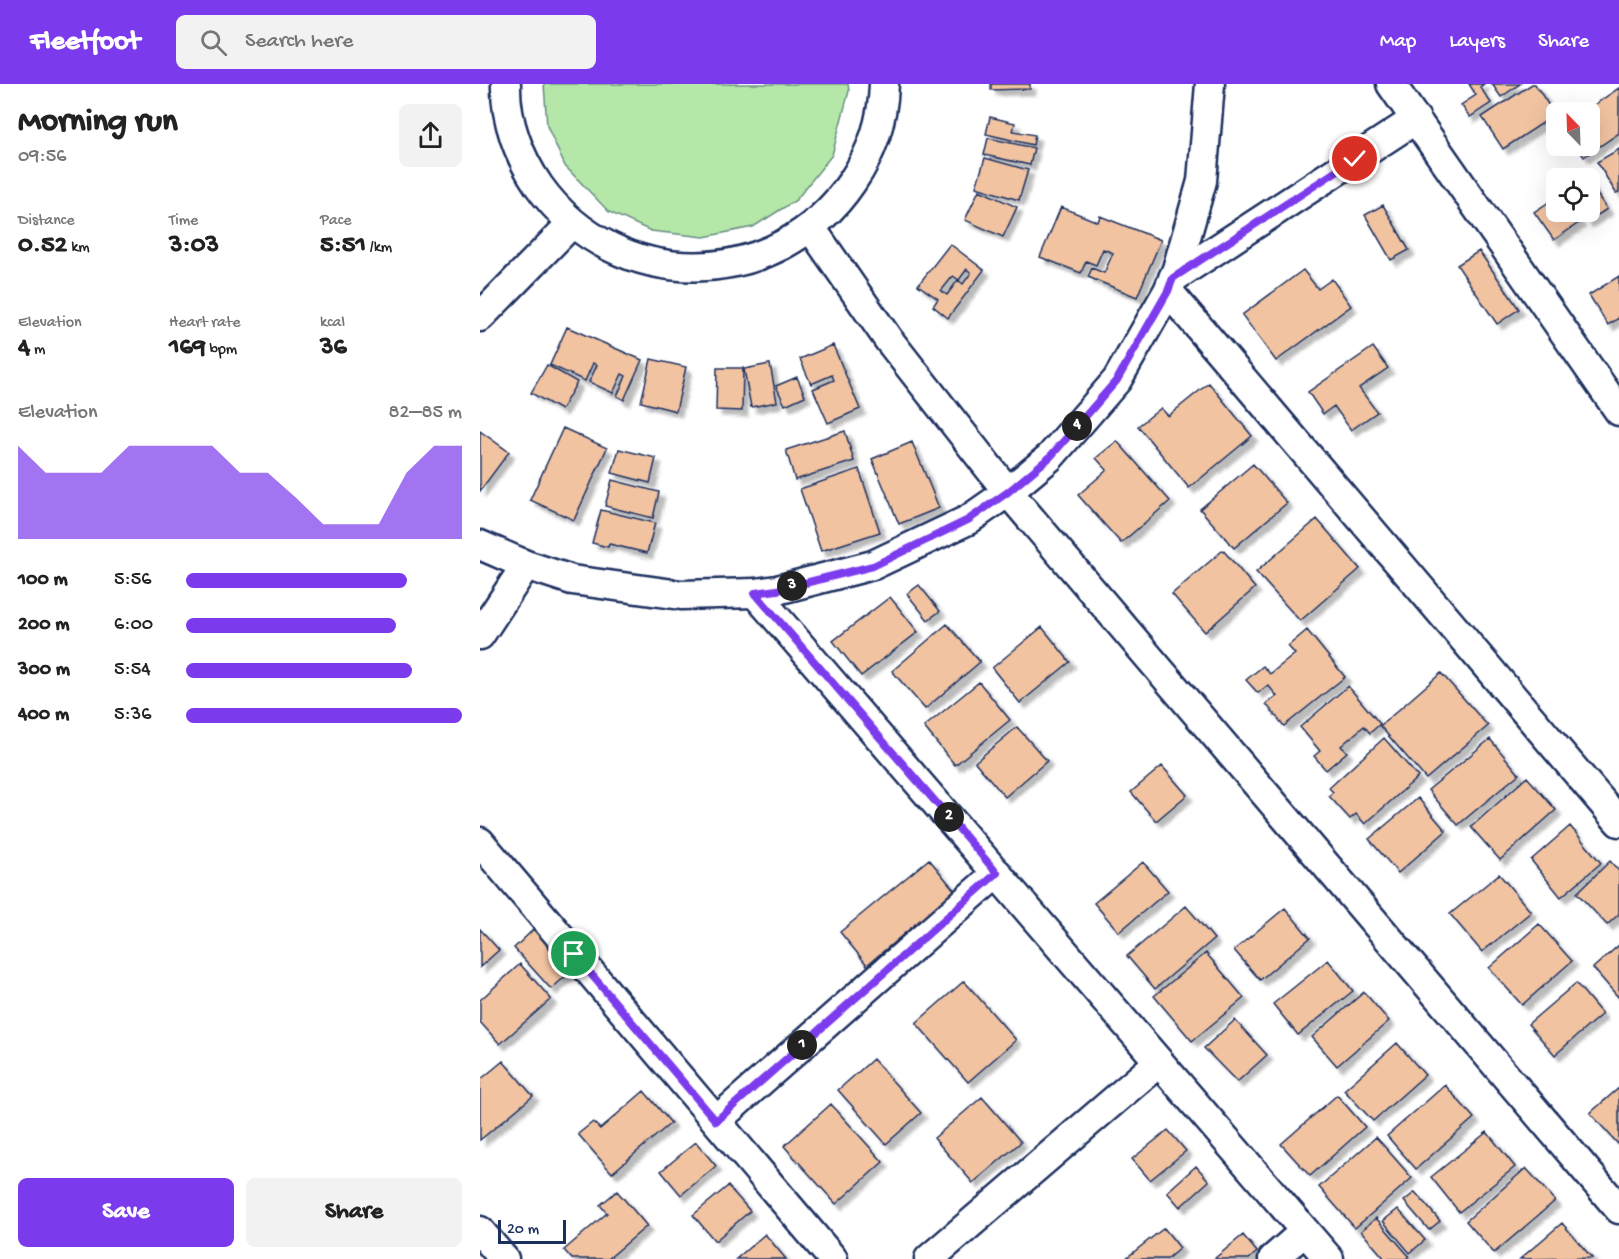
<!DOCTYPE html>
<meta charset="utf-8">
<style>
body{margin:0;font-family:"Gochi Hand",sans-serif;background:#f2f2f2;color:#222;height:100vh;display:flex;flex-direction:column;font-size:22px;white-space:nowrap}
*{box-sizing:border-box;margin:0}
p{font-size:20px;color:#767676}
.icon{flex:none;width:33px;height:33px;fill:none;stroke:currentColor;stroke-width:2;stroke-linecap:round;stroke-linejoin:round}
.map{position:relative;flex:1;overflow:hidden}
.side{display:flex;flex-direction:column;background:#fff;width:480px}
.side>*{flex:none}
.needle{width:39px;rotate:337deg}
.fabs{position:absolute;left:1066px;top:18px;display:grid;gap:12px}
.fabs a{display:grid;place-items:center;width:54px;height:54px;border-radius:9px;background:#fff;box-shadow:0 6px 24px #0002;font-size:30px}
.scale{position:absolute;left:18px;bottom:15px;width:68px;box-sizing:border-box;padding-left:6px;border:3px solid #1b2f5e;border-top:0;font-size:16px;line-height:21px;white-space:nowrap;color:#1b2f5e;-webkit-text-stroke:4px #fff;paint-order:stroke}
.pin{position:absolute;display:grid;place-items:center;width:51px;height:51px;color:#fff;margin:-26px;border:3px solid #fff;border-radius:50%;box-shadow:0 2px 6px #0007}
.km{position:absolute;width:30px;height:30px;margin:-15px;border-radius:50%;background:#222;color:#fff;font-size:16px;line-height:30px;text-align:center}
.round{display:grid;place-items:center;flex:none;width:63px;height:63px;border-radius:9px;background:#f2f2f2}
.headline{display:flex;align-items:center;justify-content:space-between;height:102px;padding:0 18px}
h1{font-size:33px;font-weight:700;line-height:45px}
.metrics{display:grid;grid-template-columns:repeat(3,1fr);gap:9px;height:102px;padding:6px 18px}
.metrics div{display:grid;align-content:center}
.metrics b{font-size:26px;font-weight:700}
.metrics small{font-size:16px;font-weight:400}
.metrics p{font-size:16px}
.chart{height:168px;padding:12px 18px}
.chart p{display:flex;justify-content:space-between}
.chart svg{width:100%;height:108px;margin-top:6px;fill:#7c3aed;opacity:.7}
.button{display:flex;gap:12px;margin-top:auto;padding:12px 18px}
.button a{flex:1;height:69px;border-radius:9px;background:#7c3aed;color:#fff;font-size:24px;font-weight:700;line-height:69px;text-align:center}
.button a+a{background:#f2f2f2;color:#222}
ul{padding:0 18px;list-style:none;font-size:20px}
li{display:grid;grid-template-columns:96px 72px 1fr;align-items:center;height:45px}
li i{height:15px;border-radius:8px;background:#7c3aed}
header{display:flex;align-items:center;gap:36px;box-sizing:border-box;height:84px;padding:0 30px;background:#7c3aed;color:#fff}
header strong{font-size:28px}
nav{display:flex;gap:33px;margin-inline-start:auto;font-size:21px}
.search{width:420px;height:54px;background:#f2f2f2;display:flex;align-items:center;gap:15px;box-sizing:border-box;padding:0 21px;border-radius:9px;color:#767676;font-size:22px}
main{display:flex;flex:1;min-height:0}
.map>svg:first-child{display:block}
</style>
<header>
<strong>Fleetfoot</strong>
<div class="search"><svg class="icon" aria-label="search" viewBox="0 0 24 24"><circle cx="10" cy="10" r="6"/><path d="M15 15l6 6"/></svg>Search here</div>
<nav><a>Map</a><a>Layers</a><a>Share</a></nav>
</header>
<main>
<section class="side">
<div class="headline"><div><h1>Morning run</h1><p>09:56</p></div><a class="round"><svg class="icon" aria-label="share" viewBox="0 0 24 24"><path d="M12 15V3M7 8l5-5 5 5M5 13v7h14v-7"/></svg></a></div>
<div class="metrics">
<div><p>Distance</p><b>0.52<small> km</small></b></div>
<div><p>Time</p><b>3:03</b></div>
<div><p>Pace</p><b>5:51<small> /km</small></b></div>
</div>
<div class="metrics">
<div><p>Elevation</p><b>4<small> m</small></b></div>
<div><p>Heart rate</p><b>169<small> bpm</small></b></div>
<div><p>kcal</p><b>36</b></div>
</div>
<div class="chart"><p><span>Elevation</span>82–85 m</p>
<svg viewBox="0 0 160 44" preserveAspectRatio="none"><path d="M0 44V6L10 17L20 17L30 17L40 6L50 6L60 6L70 6L80 17L90 17L100 27L110 38L120 38L130 38L140 17L150 6L160 6V44z"/></svg>
</div>
<ul>
<li><b>100 m</b>5:56<i style="width:80%"></i></li>
<li><b>200 m</b>6:00<i style="width:76%"></i></li>
<li><b>300 m</b>5:54<i style="width:82%"></i></li>
<li><b>400 m</b>5:36<i style="width:100%"></i></li>
</ul>
<div class="button"><a>Save</a><a>Share</a></div>
</section>
<div class="map">
<svg width="1139" height="1175" viewBox="0 0 1139 1175">
<defs>
<filter id="shadow"><feDropShadow dx="5.5" dy="5.5" stdDeviation="1.5" flood-color="#0004"/></filter>
</defs>
<rect width="100%" height="100%" fill="#fff"/>
<filter id="ink" filterUnits="userSpaceOnUse"><feTurbulence type="fractalNoise" baseFrequency=".0167" numOctaves="2"/><feDisplacementMap in="SourceGraphic" scale="12" xChannelSelector="R" yChannelSelector="G"/><feConvolveMatrix kernelMatrix="1 2 1 2 8 2 1 2 1" color-interpolation-filters="sRGB"/></filter>
<g filter="url(#ink)">
<!-- green -->
<path fill="#b4e7a8" stroke="#688b83" stroke-width="1.5" d="M64 0H368L369 7 352 71 316 116 273 143 224 153 171 147 129 128 85 82 67 42Z"/>
<!-- building -->
<path fill="#f1c3a1" stroke="#1b2f5e" stroke-width="1.5" fill-rule="evenodd" filter="url(#shadow)" d="M511 0H550V5L511 6Z
M989 0H1004L1000 3 1011 19 990 33 981 21 996 11Z
M1012 0H1040L1021 13Z
M1052 0H1055L1075 31 1023 65 1002 33Z
M1139 4V49L1104 73 1100 67 1107 63 1106 62H1110V50L1119 44 1110 33V28H1104Z
M510 33 535 39 533 47 555 51 553 61 506 50Z
M508 54 554 64 550 81 504 71Z
M1139 65V108L1136 109 1117 78Z
M505 74 548 86 539 116 496 103Z
M1110 100 1127 125 1107 138 1100 128H1110Z
M499 106 537 123 523 153 485 136Z
M1075 114 1077 117V128H1084L1087 131 1093 128 1100 138 1074 156 1054 128Z
M903 121 929 166 911 176 885 131Z
M581 123 618 138 620 132 681 156 657 213 608 193 612 184 624 189 633 169 623 165 616 181 606 177 601 189 560 173Z
M470 160 504 186 468 234 453 222 458 215 438 201ZM487 185 491 189 483 200 478 196 467 211 461 207 473 192 479 196Z
M999 167 1039 225 1017 240 977 181Z
M823 186 838 205 852 195 871 222 796 277 762 231Z
M1139 192V234L1128 241 1109 211Z
M87 243 162 276 144 316 137 312 146 292 142 290 133 309 109 298 117 281 113 279 105 297 70 281Z
M353 261 380 325 348 339 333 305 354 296 352 291 331 300 320 275Z
M893 263 908 284 879 304 897 328 871 346 854 322 843 330 828 308Z
M171 275 206 283 196 327 161 318Z
M290 280 297 318 271 323 264 285Z
M67 281 97 298 81 326 51 309Z
M237 284H263L262 327 236 326Z
M317 293 325 312 305 321 296 302Z
M729 299 772 352 709 404 658 342 681 324 688 332Z
M83 344 127 364 94 436 50 416Z
M0 347 29 368 0 407Z
M365 347 374 377 315 396 306 366Z
M637 357 690 417 641 459 598 411 627 386 616 374Z
M432 358 459 424 419 440 392 375Z
M139 365 176 374 170 399 132 389Z
M773 380 807 419 754 464 720 425Z
M379 385 400 448 341 467 320 405Z
M132 396 179 408 173 434 125 422Z
M121 426 175 439 167 469 129 460 128 463 112 459Z
M837 435 880 485 820 537 776 488Z
M743 466 775 504 725 548 692 510Z
M439 501 460 527 448 536 427 510Z
M410 513 438 548 381 592 353 557Z
M467 540 500 578 445 625 412 587Z
M562 543 590 578 540 619 512 584Z
M827 546 865 593 804 642 786 620 797 612 788 601 778 609 766 596 783 582 790 590 815 570 808 562Z
M961 589 1008 642 946 695 900 642Z
M499 598 530 636 475 681 444 643Z
M868 602 900 640 890 649 884 642 861 662 867 668 846 686 834 672 840 667 820 643Z
M537 643 567 677 525 713 495 678Z
M904 654 938 693 885 740 876 730 870 735 849 712 853 708 849 704Z
M1010 655 1039 690 978 741 948 706Z
M682 682 707 711 676 737 651 708Z
M1047 693 1076 726 1020 776 991 743Z
M938 714 966 747 918 789 889 755Z
M1090 742 1121 779 1081 813 1051 776Z
M449 775 475 807 387 881 360 848Z
M1130 777 1139 787V830L1127 841 1097 809Z
M663 778 688 807 639 848 614 819Z
M1019 790 1051 828 1002 868 970 830Z
M706 822 734 855 675 905 647 872Z
M805 824 830 854 780 896 754 866Z
M1059 840 1092 877 1042 921 1009 884Z
M56 843 94 885 71 905 34 864Z
M0 845 19 866 0 883Z
M1139 861V914L1113 884Z
M726 869 764 914 712 957 674 912Z
M848 876 873 907 818 951 793 920Z
M40 880 71 915 20 960 0 938V916Z
M484 897 536 956 488 998 436 939Z
M1096 899 1122 930 1075 971 1048 940Z
M884 908 909 937 857 982 832 953Z
M755 936 787 971 757 998 724 964Z
M917 959 945 991 893 1037 864 1006Z
M393 975 441 1029 406 1060 358 1006Z
M23 977 53 1012 0 1056V996Z
M965 1001 994 1034 936 1085 907 1052Z
M1139 1004V1061L1110 1029Z
M164 1007 191 1039 132 1089 98 1050 113 1038 120 1045Z
M857 1011 885 1043 830 1092 801 1060Z
M502 1013 541 1058 493 1099 454 1054Z
M351 1020 403 1078 356 1120 304 1062Z
M688 1046 706 1067 670 1096 652 1075Z
M1007 1048 1035 1083 979 1128 951 1093Z
M896 1053 932 1094 875 1144 839 1103Z
M216 1058 236 1082 201 1111 181 1087Z
M716 1082 729 1097 700 1123 687 1108Z
M1046 1084 1075 1117 1014 1169 986 1137Z
M248 1102 270 1127 235 1157 213 1131Z
M137 1107 167 1142 128 1175H92L84 1166 127 1129 120 1121Z
M935 1108 960 1137 949 1146 924 1117Z
M918 1125 945 1156 930 1169 903 1137Z
M896 1134 929 1172 926 1175H905L881 1147Z
M1082 1139 1112 1174 1040 1175Z
M684 1144 700 1164 687 1175H645Z
M285 1150 306 1175H256Z
M763 1151 777 1168 769 1175H734Z"/>
<g fill="none" stroke-linecap="round" stroke-linejoin="round">
<!-- minor casing -->
<g stroke="#1b2f5e" stroke-width="33">
<path id="minor" d="M26 0C25 36 39 73 59 102 137 211 297 209 372 98 392 69 403 35 404 0
M911 0 1139 327
M331 144 408 255 528 408 1139 1125
M693 194 936 35
M688 207 1139 738
M0 233 92 139
M0 461 46 481 92 496 201 511 275 509 297 506 393 481 488 436 528 408 570 373 637 296 688 207 697 185 722 97 730 0
M275 509 849 1175
M0 551 46 481
M0 758 353 1175
M236 1037 517 789
M0 1147 24 1175
M449 1175 679 978
M793 1175 825 1147"/>
</g>
<!-- minor -->
<use href="#minor" stroke="#fff" stroke-width="28"/>
</g>
</g>
<g fill="none" stroke-linecap="round" stroke-linejoin="round" filter="url(#ink)">
<!-- route casing -->
<g stroke="#fff" stroke-width="12">
<path id="route" d="M94 870 236 1037 517 789 275 509 297 506 393 482 488 436 528 408 570 373 637 296 688 207 693 194 875 75"/>
</g>
<!-- route -->
<use href="#route" stroke="#7c3aed" stroke-width="8"/>
</g>
</svg>
<div class="fabs">
<a><svg class="needle" viewBox="-14 -14 28 28"><path d="M0-13l5 13h-10z" fill="#e53935"/><path d="M0 13l5-13h-10z" fill="#767676"/></svg></a>
<a><svg class="icon" aria-label="locate" viewBox="0 0 24 24"><circle cx="12" cy="12" r="6"/><path d="M12 2v4M12 18v4M2 12h4M18 12h4"/></svg></a>
</div>
<div class="scale">20 m</div>
<div class="pin" style="left:94px;top:870px;background:#1e9e55"><svg class="icon" aria-label="arrive" viewBox="0 0 24 24"><path d="M6 21V4h12l-3 4 3 4H6"/></svg></div>
<div class="pin" style="left:875px;top:75px;background:#d93025"><svg class="icon" aria-label="check" viewBox="0 0 24 24"><path d="M5 12l5 5 9-10"/></svg></div>
<b class="km" style="left:322px;top:961px">1</b>
<b class="km" style="left:469px;top:733px">2</b>
<b class="km" style="left:312px;top:502px">3</b>
<b class="km" style="left:597px;top:342px">4</b>
</div>
</main>
